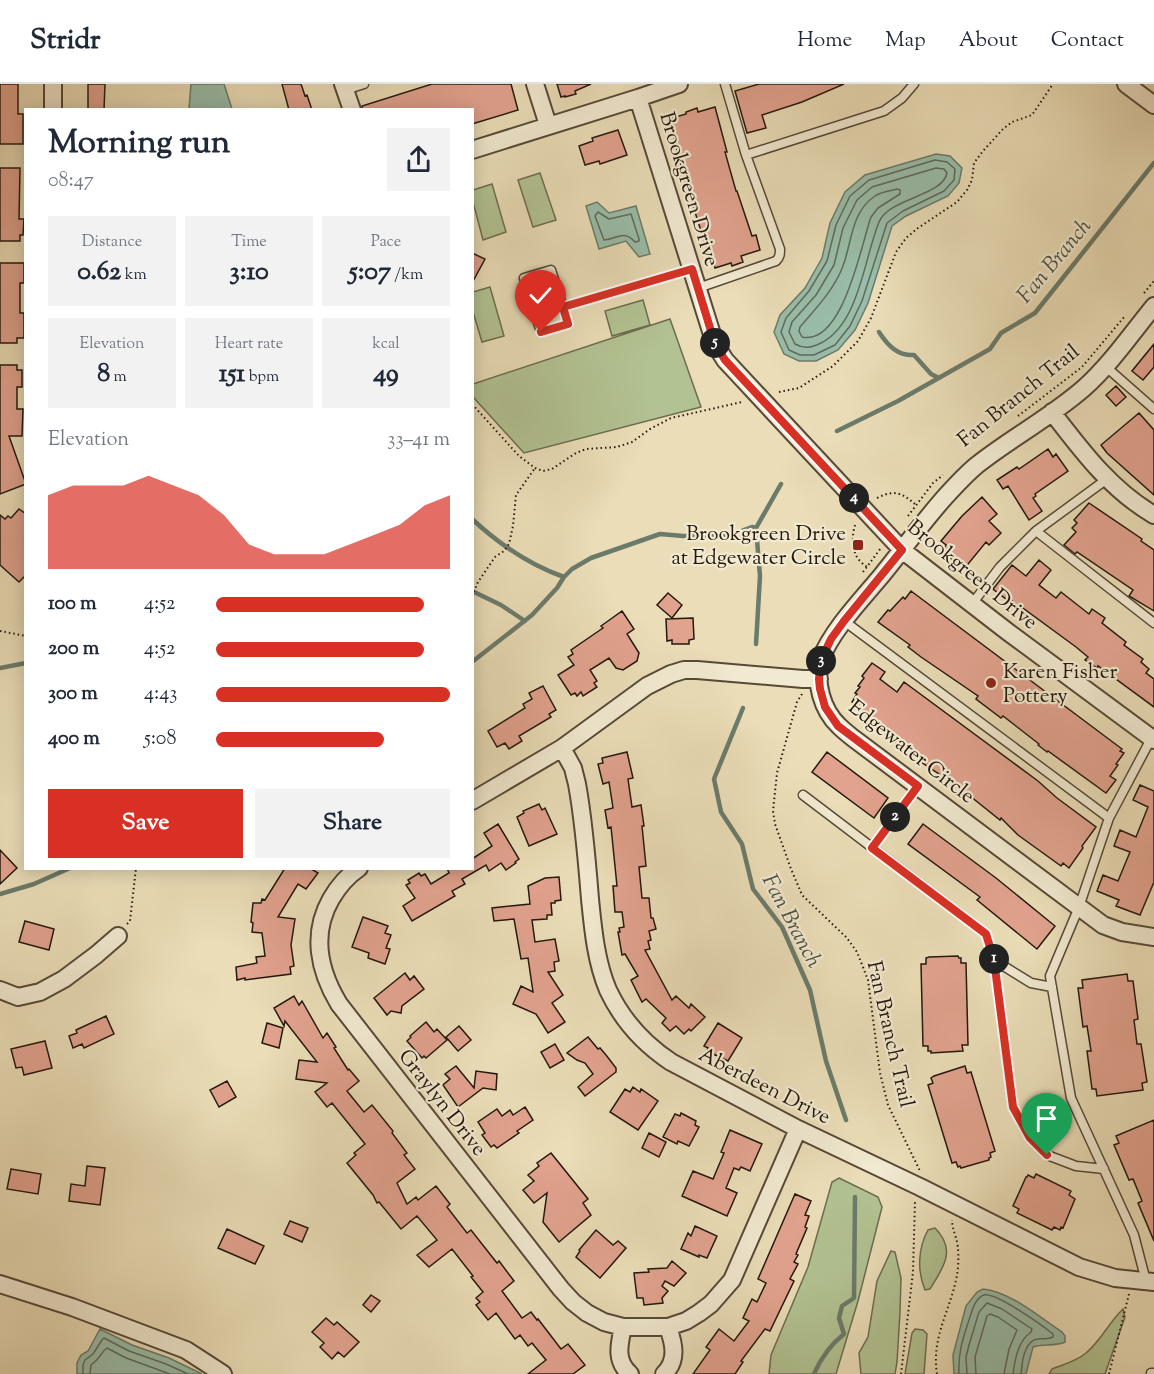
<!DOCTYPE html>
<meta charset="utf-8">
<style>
body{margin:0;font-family:"Sorts Mill Goudy",serif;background:#f2f2f3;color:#1f2937;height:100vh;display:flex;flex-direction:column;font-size:22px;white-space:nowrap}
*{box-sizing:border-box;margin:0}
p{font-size:20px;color:#747a83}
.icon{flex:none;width:33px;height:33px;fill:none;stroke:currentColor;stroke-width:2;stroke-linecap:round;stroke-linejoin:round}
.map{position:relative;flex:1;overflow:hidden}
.side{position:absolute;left:24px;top:24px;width:450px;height:762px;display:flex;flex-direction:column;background:#fff;border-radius:0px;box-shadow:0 3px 15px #0003}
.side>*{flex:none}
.pin{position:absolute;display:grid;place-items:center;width:51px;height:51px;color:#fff;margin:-62px -26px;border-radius:50% 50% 50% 0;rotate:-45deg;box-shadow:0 0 6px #0007}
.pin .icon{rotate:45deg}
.km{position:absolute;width:30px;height:30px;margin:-15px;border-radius:50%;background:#222;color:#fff;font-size:16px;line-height:30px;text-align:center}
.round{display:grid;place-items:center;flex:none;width:63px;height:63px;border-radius:0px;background:#f2f2f3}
.overview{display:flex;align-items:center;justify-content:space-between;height:102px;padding:0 24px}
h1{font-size:33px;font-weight:700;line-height:45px}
.figures{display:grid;grid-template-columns:repeat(3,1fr);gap:9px;height:102px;padding:6px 24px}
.figures div{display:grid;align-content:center;border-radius:0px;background:#f2f2f3;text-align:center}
.figures b{font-size:26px;font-weight:700}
.figures small{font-size:16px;font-weight:400}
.figures p{font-size:16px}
.chart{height:168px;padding:12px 24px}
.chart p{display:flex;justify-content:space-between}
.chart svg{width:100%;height:108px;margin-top:6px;fill:#d93025;opacity:.7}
.primary-button{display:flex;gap:12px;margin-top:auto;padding:12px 24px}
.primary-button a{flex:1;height:69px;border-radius:0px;background:#d93025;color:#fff;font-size:24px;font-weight:700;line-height:69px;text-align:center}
.primary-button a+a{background:#f2f2f3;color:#1f2937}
ul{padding:0 24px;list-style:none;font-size:20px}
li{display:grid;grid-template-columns:96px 72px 1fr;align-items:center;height:45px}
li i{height:15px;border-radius:8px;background:#d93025}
header{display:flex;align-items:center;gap:36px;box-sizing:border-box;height:84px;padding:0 30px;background:#fff;border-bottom:2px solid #e0e1e3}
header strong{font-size:28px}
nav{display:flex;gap:33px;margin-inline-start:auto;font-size:21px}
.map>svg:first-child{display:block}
</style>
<header>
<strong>Stridr</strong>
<nav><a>Home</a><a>Map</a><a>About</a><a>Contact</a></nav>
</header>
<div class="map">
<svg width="1154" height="1290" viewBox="0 0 1154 1290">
<rect width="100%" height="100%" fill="#eaddb7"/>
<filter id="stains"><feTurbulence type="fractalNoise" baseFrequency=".00333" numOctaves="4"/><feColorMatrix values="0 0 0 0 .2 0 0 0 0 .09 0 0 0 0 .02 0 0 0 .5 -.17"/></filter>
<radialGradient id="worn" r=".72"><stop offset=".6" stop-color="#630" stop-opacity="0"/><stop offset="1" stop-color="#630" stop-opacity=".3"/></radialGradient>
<!-- green -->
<path fill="#b2c292" stroke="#6c6d50" stroke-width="1.5" d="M540 89 556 136 533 143 518 96Z
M492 100 506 148 483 156 473 118V106Z
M490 203 504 252 482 258 473 228V208Z
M643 216 650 241 612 252 605 227Z
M670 235 701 323 524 369 473 313V300Z
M839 1094 878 1113 882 1123 858 1217 836 1290H769L771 1271 808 1183 832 1098Z
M935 1144C957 1166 943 1184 930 1205L925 1206C917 1187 918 1164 928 1146Z
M891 1167 895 1168 901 1194 900 1228 897 1278 895 1290H861L859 1269 868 1253 877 1197Z
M1123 1225 1125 1233 1105 1290H1049L1052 1285C1062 1281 1077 1277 1086 1269 1101 1257 1109 1238 1123 1225Z
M915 1245 923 1246 927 1250 924 1290H905L912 1249Z"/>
<!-- water -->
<path fill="#99bda9" stroke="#6b7b6b" stroke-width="1.5" d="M191 0H224L232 25H189Z
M936 70 950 72 962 84 959 99 948 112 906 132 892 142 868 219 855 246 838 266 816 277H799L784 270 774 248 780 231 805 204 822 174 830 139 845 108 865 91Z
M597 118 609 129 636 122 650 170 639 173 626 157 599 165 586 122Z
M983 1205C1011 1208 1039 1233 1062 1248L1065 1252V1258C1055 1263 1043 1259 1033 1263L1026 1290H954L953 1271 966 1222 977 1208Z
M100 1245 132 1261 169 1274 202 1290H77V1279L81 1271 88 1267Z"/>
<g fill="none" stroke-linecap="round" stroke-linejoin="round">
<!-- shore -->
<path stroke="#5f6a5c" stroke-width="1.5" d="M935 76 947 78 955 85 954 96 944 107 903 127 887 139 862 217 850 242 835 261 814 271H800L789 266 781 248 786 234 809 207 827 177 836 141 850 112 869 96Z
M936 84 944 85 947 89C943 112 889 114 879 138 864 175 859 240 821 259 811 264 804 265 795 260L789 248 792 238 816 211 834 181 843 144 857 116 872 103Z
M897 105 900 106V110L878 124 871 133C861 161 843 262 802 253L799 247 800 243C816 224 834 206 843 182 852 158 851 128 875 112 881 108 890 107 897 105Z
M598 128 609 135 631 130 639 155V157L635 158C623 145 618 155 604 156L595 132Z
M83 1290V1281L85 1276 93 1270 102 1256 104 1254 129 1267 166 1280 188 1290
M90 1290 91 1281C100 1275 101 1268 107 1264L126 1274 170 1290
M959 1290C958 1271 962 1257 968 1239 971 1231 974 1214 984 1211 996 1208 1043 1242 1053 1250V1253C1047 1256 1044 1254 1038 1255 1024 1256 1022 1279 1021 1290
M967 1290 966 1273 969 1261 979 1228 987 1219 1002 1225 1032 1245 1031 1248C1018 1257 1015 1275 1013 1290
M976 1290 975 1273 987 1232 990 1230 998 1233 1017 1246 1009 1265 1004 1290"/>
<!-- stream -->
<path stroke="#6b7b6b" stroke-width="4.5" d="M879 248C888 262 898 272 914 271L931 290 939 294
M837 347 898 317 990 265 1001 249 1035 229 1154 79
M472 435C499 460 529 481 564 493
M472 507 501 521 525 537
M756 560 760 492 756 444 781 400
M472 578 532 531 557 504 564 493 572 485 591 474 660 450 683 452H716L733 450 752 443 756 444
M0 584 26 579
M743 624 714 695 721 728 742 760 753 805 782 843 810 906 826 977 846 1036
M0 810 34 800 70 784
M814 1290C821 1274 830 1261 844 1250L839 1234 842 1222 854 1214 855 1113"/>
</g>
<!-- building -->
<path fill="#e1a28e" stroke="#25180e" stroke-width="1.5" d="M0 0H18V30H23V60H0Z
M88 0H105L104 26H88Z
M282 0H301L305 12 307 11 312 26H289Z
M432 0H511L518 26 472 40V26H362V22Z
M557 0H591L575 7 576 10 565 13V12L561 13Z
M759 0H844L802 18 762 31 766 44 747 49 735 7Z
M715 23 727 68H725L736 107H737L752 152 756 151 760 166 741 172 743 178 732 182 731 179 715 184 714 180 712 181 685 97 669 35 686 30V28L697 24 698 28Z
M618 46 627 71 600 80 599 77 585 81 579 62 593 57 592 54Z
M0 84H20L19 135H24L23 151H20V157H0Z
M472 169 485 175 472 199Z
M0 179H24V199H20V229H24V254H17V259H0Z
M1154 260V283L1143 296 1132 287Z
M0 281H17V286H22V303H17V325H23L22 352H9L26 400 0 410Z
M1116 302 1126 313 1116 322 1106 311Z
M1139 329 1154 346V411L1107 369 1101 361Z
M1048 365 1053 373 1056 370 1068 387 1035 410 1036 412 1033 414 1042 427 1029 436 1008 402 1003 405 997 396 1017 383 1019 385Z
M982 413 997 430 989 437 1001 449 989 461 986 458 964 485 942 467 946 461 941 457 962 432Z
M1089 419 1142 455 1141 457 1154 466V527L1129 512 1133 506 1077 468 1075 470 1064 461 1076 448 1072 444 1077 439 1074 436Z
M19 425 26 430V491L19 498 0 481V431L5 435 8 432 11 434Z
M1039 476 1051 486 1039 501 1056 514 1061 508 1089 530 1092 525 1105 534 1102 539 1126 558 1124 561 1143 575 1141 578 1149 585 1146 589 1154 595V623L1098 582 1097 584 1085 576 1088 573 1076 563 1020 522 1019 523 1011 516 1010 518 993 505 1012 481 1026 492Z
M911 507 1122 665 1120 667 1124 669 1116 680 1118 681 1110 692 1116 696 1106 709 1048 667 1047 668 1038 661 1039 660 1003 632 1001 634 976 615 978 612 921 573 908 563 910 561 878 538 888 526 890 527 903 513 905 515Z
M668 509 682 521 672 534 657 521Z
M622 527 634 545 627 550 639 569 637 577 623 586 616 584 609 574 590 586 597 597 594 599 597 603 583 612 581 608 577 612 575 609 571 611 558 591 574 581 568 573 573 570 571 566 603 544 601 542Z
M693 534 694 555 689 556V560H672V556L667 557 666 535Z
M872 579 885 588 880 595 897 608 904 598 1038 697 1057 714 1096 743 1082 762 1083 764 1069 784 1063 779 1061 782 1018 751 1001 734 1000 736 960 704 915 674 916 671 899 658 897 660 866 638 869 633 854 622 855 620 852 618 857 610 855 609 860 603 858 602 864 594 862 592Z
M543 602 556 626 549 630 551 633 519 652 522 657 509 665 505 659 497 663 488 647 525 624 523 620 532 615 529 609Z
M627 668 633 694 628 695 632 723 641 721 644 742H642L646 782 639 783 642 814H649L651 834H653L656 845 649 847 651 856 648 857 650 865 645 866 672 916 676 912 689 924 691 920 705 933 691 947 689 945 684 950 676 942 670 947 662 939 666 934 646 915 642 918 631 896 638 892 625 870 622 871 618 848H620L619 844 624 843 622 828H615L613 802H617L611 743 608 744 605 726 613 724 609 698 603 700 598 680 603 679 602 674Z
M827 668 888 714 874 734 812 688Z
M1140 701 1154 707V798L1140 831 1116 822 1119 816 1097 807 1103 791 1118 797 1130 768 1114 762 1120 746 1136 753 1148 723 1133 716Z
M539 720 542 726 545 724 557 750 529 762 517 733 524 729 523 727Z
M498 740 519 775 515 778 516 779 506 786 501 779 489 787 486 781 462 795 465 800 452 807 455 812 412 837 403 822 415 814 406 801 410 799 408 796 419 789 421 792 425 790 431 800 449 789 447 784H472V775L492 762 484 749Z
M923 740 996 794 1055 842 1037 865 977 816 980 813 908 760Z
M0 766 17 784 0 800Z
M285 784H310L318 789 306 805 298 800 278 833 295 835 291 861 294 882 290 883 291 890 245 896V894L237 896 236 883 257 879 256 873 265 872 262 849 252 848 253 839 251 838 253 819H261L262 815 265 816Z
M559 793 561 816 555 817V819H551L552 831H547V835L532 836 535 858 555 855 559 877 554 878 555 887 548 888 563 911 552 919 565 938 548 949 536 930 513 920 521 902 533 908 528 874 521 875 514 835 494 837 492 824 530 820 528 802 545 794Z
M363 833 388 842 385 849 391 851 386 864 390 865 385 880 368 874 369 869 352 863Z
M25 837 54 845 49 866 19 858Z
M958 872 959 874H961V879H966L968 961H962L963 967 931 969V967H928V962H923L921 880H926V874L929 873Z
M405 889 410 896 414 892 424 905 402 922 401 929 391 927 387 931 374 914Z
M1127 890 1128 897H1133L1138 935 1134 936 1137 960H1141L1147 998 1142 999 1143 1006 1097 1012 1096 1005H1092L1087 967H1091L1087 942 1083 943 1078 904H1083L1082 896Z
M294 912 299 921 302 917 323 954 327 949 336 963 334 964 348 986 349 985 359 997 347 1007 364 1028 372 1021 393 1047 392 1049 407 1069 404 1071 415 1085 397 1099 407 1120 416 1113 418 1116 436 1102 450 1120 447 1123 467 1149 471 1146 497 1179 499 1177 514 1197 502 1207 522 1234 531 1228 537 1236 538 1235 561 1265 568 1260 585 1281 573 1290H528L546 1276 532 1259 528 1262 520 1251 515 1255 496 1229 488 1236 476 1221 480 1218 476 1214 483 1208 471 1193 473 1192 452 1165 429 1183 417 1171 437 1156 417 1132 401 1145 379 1118 377 1119 373 1111 347 1079 356 1071 354 1069 365 1060 332 1019 327 1023 315 1008 327 999 296 995 299 976 317 978 285 937 284 942 274 924Z
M106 932 114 950 84 964 82 960 73 964 69 952 77 949 76 946Z
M426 938 434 948 437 945 447 956 426 974 424 972 422 974 407 957 411 953 410 952Z
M267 939 283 944 279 964 262 959Z
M718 939 742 954 728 977 707 967 708 964 704 962Z
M459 942 471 956 458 967 446 953Z
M588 953 598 965 600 964 606 971 616 984V988L585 1012 578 1003 593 990 585 979 577 976 567 969Z
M45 957 52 984 24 991 22 983 16 984 11 965Z
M555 960 564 976 550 984 541 968Z
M456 982 474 1004 476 987 497 990 496 1006 483 1004 458 1023 443 1001 450 995 445 990Z
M965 982 967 989 971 988 995 1067 990 1069 991 1073 989 1074V1076L961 1084 960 1082 958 1083 956 1078 952 1079 928 1001 933 999 931 994 934 992Z
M227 997 236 1013 219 1023 210 1006Z
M633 1003 640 1008 641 1005 658 1017 638 1046 610 1028 625 1005 630 1008Z
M525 1023 533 1036 517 1047 519 1049 497 1064 494 1061 491 1063 482 1051 485 1049 478 1038 497 1025 502 1032 510 1026 513 1031Z
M681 1029 696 1037 695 1041 699 1043 689 1062 678 1057 677 1060 663 1053 675 1030 680 1032Z
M1154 1036V1157L1138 1119 1142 1117 1133 1095 1129 1096 1114 1061 1119 1059 1116 1052Z
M730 1046 762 1060 750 1087 741 1083 739 1086 734 1084 726 1104 737 1109 727 1132 682 1112 693 1087 713 1095 724 1069 721 1068Z
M649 1049 666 1058 659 1073 642 1064Z
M551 1069 588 1115 583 1119 591 1131 559 1158 543 1138 547 1109 534 1119 523 1106 534 1097 528 1091 539 1082 537 1079Z
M87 1082 105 1084 100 1121 69 1117 71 1100 85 1102Z
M11 1085 41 1090 38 1110 7 1105Z
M1036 1090 1071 1107 1069 1111 1075 1115 1063 1144 1061 1143 1060 1146 1054 1143 1052 1146 1017 1129 1019 1125 1013 1122 1026 1093H1027L1028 1091 1034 1094Z
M795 1110 811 1117 805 1131 809 1132 805 1143 807 1144 796 1170 798 1171 794 1178 798 1180 790 1195 794 1197 770 1247 765 1245 741 1277 743 1278 735 1290H693L710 1266 706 1263 719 1245 734 1257 749 1237 743 1234 752 1215 757 1218 766 1199 758 1195Z
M290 1137 308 1144 302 1158 284 1150Z
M695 1142 717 1152 707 1174 699 1171V1173L681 1165 688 1149 691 1152Z
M227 1145 264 1162 255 1180 218 1164Z
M596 1146 613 1161 618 1157 626 1164 600 1194 576 1173 580 1167 579 1166Z
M672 1177 686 1189 674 1202 665 1197 662 1202 668 1207 662 1214 663 1219 644 1221 643 1214H637L634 1189 649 1188 648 1185 667 1184Z
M371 1211 380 1217 371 1228 363 1221Z
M326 1234 334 1241 337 1238 359 1258 344 1273 338 1268 332 1275 320 1263 324 1259 312 1248Z"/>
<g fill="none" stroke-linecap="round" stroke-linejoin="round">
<!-- lane casing -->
<g stroke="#564938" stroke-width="11">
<path id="lane" d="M345 6 364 0
M746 71 884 27 902 14 914 0
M698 204 776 177C780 173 780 170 780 165L746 71 725 0
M563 223 568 240 541 248 524 194 551 186 563 223 692 185
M1105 282 1154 325
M1036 447 1154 539
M972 520 1000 483 1036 447 1107 395
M844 537 1109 734
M803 711 986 850 994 876 1013 1023 1030 1054 1047 1071 1076 1082 1104 1085
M872 764 918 702
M994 876 1031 899 1052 903
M1146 1197 1134 1151 1071 1014 1050 892 1079 823 1109 734 1152 653
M1151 1290V1289H1154"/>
</g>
<!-- street casing -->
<g stroke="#564938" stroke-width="20">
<path id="street" d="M343 0 352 26
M535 0 548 41
M1126 0 1154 21
M638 14 715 260 725 276 902 466 1008 548 1154 656
M53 26V0
M472 66 638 14 679 0
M1154 222C1132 249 1110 281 1084 304 1051 333 1011 354 977 381 965 391 955 402 945 413 923 438 903 465 882 491 863 514 831 547 821 575 814 598 822 626 839 642 843 646 848 650 853 654L1103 841 1122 848 1154 853
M1052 328C1082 367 1111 406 1154 431
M562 664 573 684 577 700C584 738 587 777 590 815 593 845 596 878 608 906 622 936 644 960 671 978L798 1045 920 1103 1079 1183 1115 1194 1154 1198
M472 717 562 664 647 602 671 590 684 586H697L803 595H819
M359 784C347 792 338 803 331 815 311 850 319 887 339 920L561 1205 573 1218 587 1229 604 1238 623 1243H668L686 1237 699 1229 711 1220 732 1196 798 1045
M0 906 18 913 40 908 64 895 96 871 118 852
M0 1200 72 1223 186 1266 223 1290
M623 1243C619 1261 615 1277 630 1290
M664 1290C678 1276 674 1260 668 1243"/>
</g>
<!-- path -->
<path stroke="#25180e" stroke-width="2" stroke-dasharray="1.5 3" stroke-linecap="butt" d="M1144 209 1154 197
M779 308 799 304 833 282 858 257 871 234 896 168 906 154 918 144 957 118 967 106 972 96 974 79 983 67 1003 45 1012 38 1032 31 1053 0
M472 320 519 372 535 384 543 387 552 385 576 369 586 365 617 363 632 358 650 345 671 334 742 318
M1018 332 1082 283 1125 232
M877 414C895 405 902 409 916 421
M908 432 933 399 943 391
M855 441C852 450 852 463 856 471 858 476 863 480 867 483
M863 488 881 464
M472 512 478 498 495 473 504 467 509 460 513 442 516 411 535 384
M0 547 26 552
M802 610 797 618 777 689 773 727 775 740 791 785 802 811 847 854 857 868 868 896 880 989 888 1021 920 1087
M127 840 130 837 136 784
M901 1290 913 1188 915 1117
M937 1290C931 1253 951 1225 957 1191 959 1179 959 1164 956 1154 954 1147 952 1142 952 1136
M1109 1290 1129 1210"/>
<!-- lane -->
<use href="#lane" stroke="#f1e9d0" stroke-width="8"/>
<!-- street -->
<use href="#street" stroke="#f1e9d0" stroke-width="16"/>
</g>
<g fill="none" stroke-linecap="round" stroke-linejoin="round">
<!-- route casing -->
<g stroke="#fff" stroke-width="12">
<path id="route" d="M541 248 568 240 563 223 692 185 715 260 725 276 902 466 844 537 831 555 821 576 819 595 820 605 825 623 838 642 918 702 872 764 986 850 994 876 1013 1023 1030 1054 1047 1071"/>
</g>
<!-- route -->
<use href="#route" stroke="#d93025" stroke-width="8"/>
</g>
<!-- markers -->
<g fill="#8f2418" stroke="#f1e9d0" stroke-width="2">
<rect x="852" y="455" width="12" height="12" rx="3"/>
<circle cx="991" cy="599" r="6"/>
</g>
<g text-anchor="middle" stroke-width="4.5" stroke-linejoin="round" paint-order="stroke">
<!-- street labels -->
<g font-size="21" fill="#25180e" stroke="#f1e9d0">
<text transform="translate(690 105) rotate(73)" y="7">Brookgreen Drive</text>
<text transform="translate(1018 311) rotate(-39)" y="7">Fan Branch Trail</text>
<text transform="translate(973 490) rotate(39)" y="7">Brookgreen Drive</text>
<text transform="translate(912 667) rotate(38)" y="7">Edgewater Circle</text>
<text transform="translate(891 950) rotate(77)" y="7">Fan Branch Trail</text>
<text transform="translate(765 1001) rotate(27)" y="7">Aberdeen Drive</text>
<text transform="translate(443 1018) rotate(52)" y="7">Graylyn Drive</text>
</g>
<!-- poi labels -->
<g font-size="21" fill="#25180e" stroke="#f1e9d0" text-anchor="end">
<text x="846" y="456">Brookgreen Drive<tspan x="846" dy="24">at Edgewater Circle</tspan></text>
<text x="1003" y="594" text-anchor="start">Karen Fisher<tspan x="1003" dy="24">Pottery</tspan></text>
</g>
<!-- water labels -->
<g font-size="22" font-style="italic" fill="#4e5244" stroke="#f1e9d0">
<text transform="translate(1053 176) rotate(-50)" y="8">Fan Branch</text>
<text transform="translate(793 836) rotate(62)" y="8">Fan Branch</text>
</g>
</g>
<rect width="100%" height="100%" filter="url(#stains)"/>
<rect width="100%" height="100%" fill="url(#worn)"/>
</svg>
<div class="pin" style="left:1047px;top:1071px;background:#1e9e55"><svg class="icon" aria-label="arrive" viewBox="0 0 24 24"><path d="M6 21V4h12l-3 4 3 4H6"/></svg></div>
<div class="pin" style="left:541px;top:248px;background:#d93025"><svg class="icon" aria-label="check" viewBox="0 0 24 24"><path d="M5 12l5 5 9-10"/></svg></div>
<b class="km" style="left:994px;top:875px">1</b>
<b class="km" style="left:895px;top:733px">2</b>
<b class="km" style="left:821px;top:577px">3</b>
<b class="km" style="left:854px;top:414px">4</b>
<b class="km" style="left:715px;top:259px">5</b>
<section class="side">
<div class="overview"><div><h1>Morning run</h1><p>08:47</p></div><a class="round"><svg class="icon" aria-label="share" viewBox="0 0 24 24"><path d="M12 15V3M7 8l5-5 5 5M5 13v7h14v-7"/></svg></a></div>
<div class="figures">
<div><p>Distance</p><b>0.62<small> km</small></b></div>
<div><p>Time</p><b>3:10</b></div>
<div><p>Pace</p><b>5:07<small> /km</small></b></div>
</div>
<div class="figures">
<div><p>Elevation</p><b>8<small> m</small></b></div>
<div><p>Heart rate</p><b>151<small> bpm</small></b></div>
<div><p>kcal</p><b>49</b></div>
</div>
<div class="chart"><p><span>Elevation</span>33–41 m</p>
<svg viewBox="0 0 160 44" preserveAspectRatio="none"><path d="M0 44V14L10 10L20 10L30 10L40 6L50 10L60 14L70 22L80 34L90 38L100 38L110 38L120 34L130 30L140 26L150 18L160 14V44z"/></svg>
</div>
<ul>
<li><b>100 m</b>4:52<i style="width:89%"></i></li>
<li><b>200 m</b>4:52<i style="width:89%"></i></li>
<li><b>300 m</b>4:43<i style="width:100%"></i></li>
<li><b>400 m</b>5:08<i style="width:72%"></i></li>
</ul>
<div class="primary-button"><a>Save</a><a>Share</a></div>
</section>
</div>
